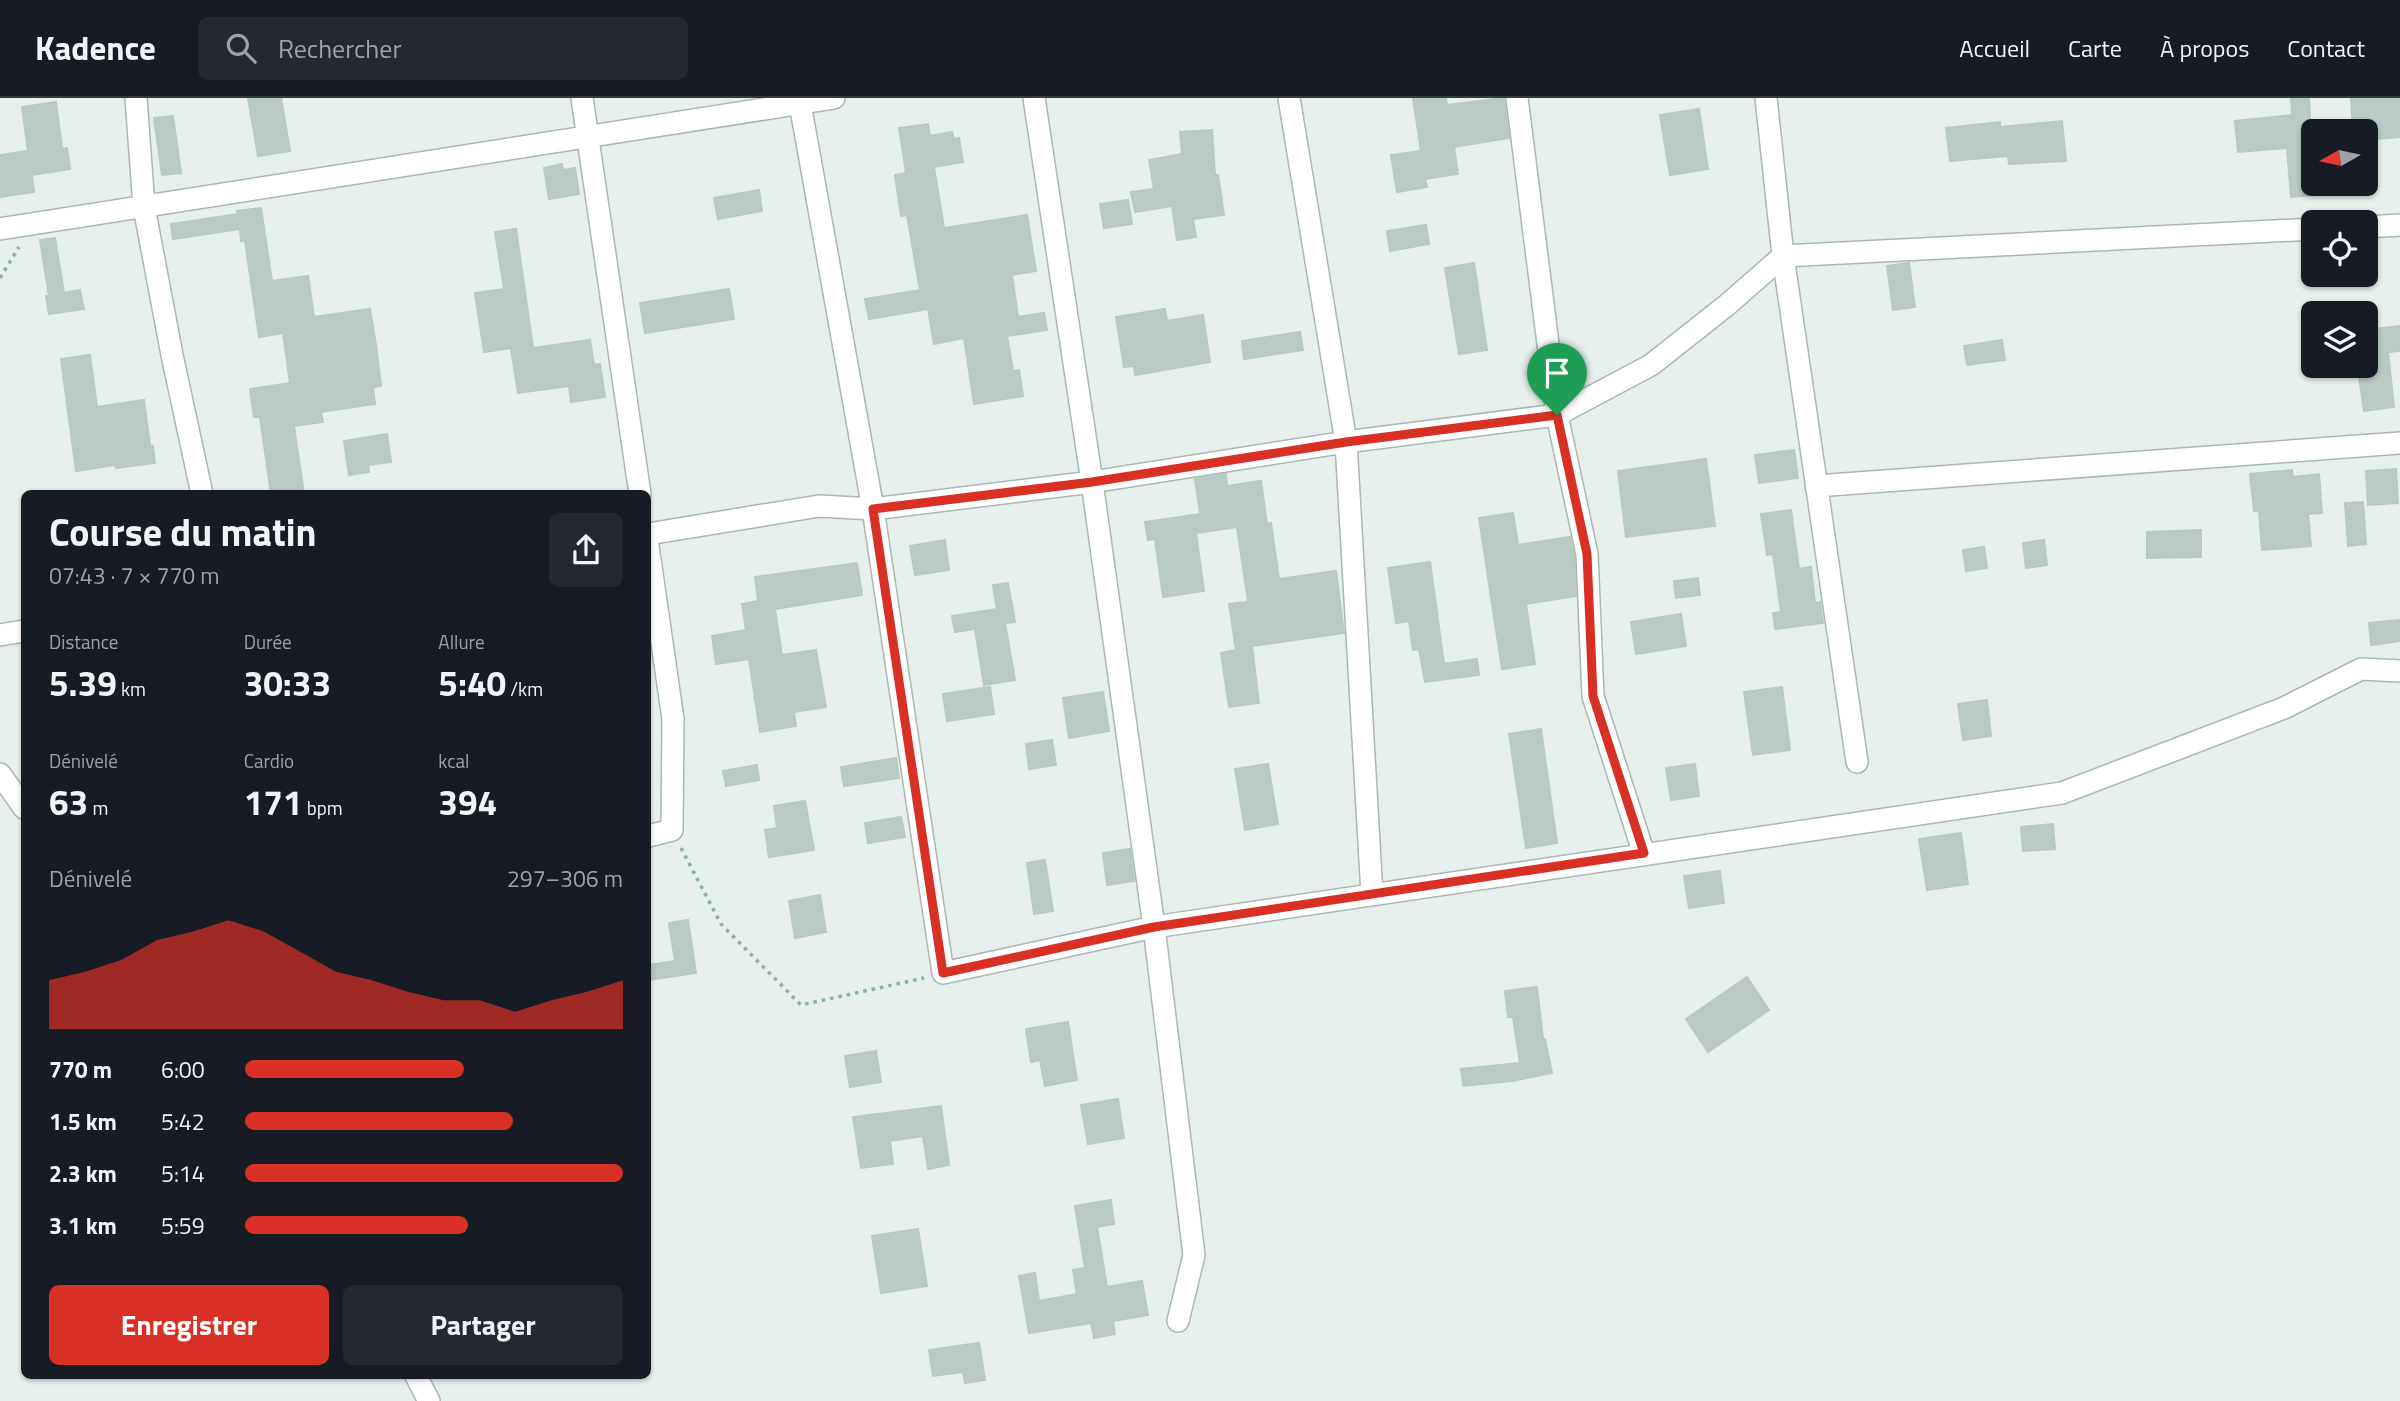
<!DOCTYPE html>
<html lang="fr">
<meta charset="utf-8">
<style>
body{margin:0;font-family:"Titillium Web",sans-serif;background:#242831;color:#f1f3f6;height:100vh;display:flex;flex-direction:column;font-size:26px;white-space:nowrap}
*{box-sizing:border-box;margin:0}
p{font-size:23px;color:#9ea1a6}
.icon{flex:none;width:38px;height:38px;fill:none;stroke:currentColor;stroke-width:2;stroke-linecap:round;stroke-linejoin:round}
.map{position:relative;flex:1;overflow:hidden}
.panel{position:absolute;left:21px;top:392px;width:630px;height:889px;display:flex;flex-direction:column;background:#171b24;border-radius:10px;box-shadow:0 2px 5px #0004}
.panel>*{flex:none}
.needle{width:46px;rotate:261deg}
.fabs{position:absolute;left:2301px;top:21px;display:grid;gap:14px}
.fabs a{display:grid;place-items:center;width:77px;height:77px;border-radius:10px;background:#171b24;box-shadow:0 2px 5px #0004;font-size:35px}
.pin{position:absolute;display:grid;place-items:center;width:60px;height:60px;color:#fff;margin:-72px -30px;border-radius:50% 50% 50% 0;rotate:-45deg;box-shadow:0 0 7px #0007}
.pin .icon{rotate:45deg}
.round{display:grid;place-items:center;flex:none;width:74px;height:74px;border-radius:10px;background:#242831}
.overview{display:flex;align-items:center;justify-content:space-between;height:119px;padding:0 28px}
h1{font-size:38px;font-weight:700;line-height:52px}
.stats{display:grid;grid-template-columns:repeat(3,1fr);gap:10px;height:119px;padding:7px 28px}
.stats div{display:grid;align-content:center}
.stats b{font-size:35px;font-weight:700}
.stats small{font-size:19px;font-weight:400}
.stats p{font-size:19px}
.chart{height:196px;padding:14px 28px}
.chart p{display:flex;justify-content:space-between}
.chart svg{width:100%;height:126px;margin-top:7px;fill:#d93025;opacity:.7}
.action{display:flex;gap:14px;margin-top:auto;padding:14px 28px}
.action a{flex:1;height:80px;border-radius:10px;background:#d93025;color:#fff;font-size:28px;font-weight:700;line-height:80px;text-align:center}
.action a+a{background:#242831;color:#f1f3f6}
ul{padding:0 28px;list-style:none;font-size:23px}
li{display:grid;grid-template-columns:112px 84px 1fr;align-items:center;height:52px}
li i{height:18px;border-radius:9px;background:#d93025}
header{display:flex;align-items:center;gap:42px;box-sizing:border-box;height:98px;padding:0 35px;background:#171b24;border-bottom:2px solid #363941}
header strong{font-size:33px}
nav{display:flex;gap:38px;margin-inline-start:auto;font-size:24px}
.search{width:490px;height:63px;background:#242831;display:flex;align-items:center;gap:18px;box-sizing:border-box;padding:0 24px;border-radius:10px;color:#9ea1a6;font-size:26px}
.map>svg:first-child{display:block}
</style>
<header>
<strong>Kadence</strong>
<div class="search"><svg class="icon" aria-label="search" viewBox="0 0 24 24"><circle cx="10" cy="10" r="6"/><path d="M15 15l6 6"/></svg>Rechercher</div>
<nav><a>Accueil</a><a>Carte</a><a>À propos</a><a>Contact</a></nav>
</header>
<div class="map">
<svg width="2400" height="1303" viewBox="0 0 2400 1303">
<rect width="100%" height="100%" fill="#e6efeb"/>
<!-- building -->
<path fill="#bbcac4" stroke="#b8c9c2" stroke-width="2" d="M248 0H281L290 53 258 58Z
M1413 0H1446L1447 7 1504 0 1509 40 1454 49 1458 76 1425 81 1427 89 1397 94 1391 57 1421 53Z
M2291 0H2309L2314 97 2291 99 2287 50 2238 54 2235 23 2292 17Z
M2351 0H2400V39L2366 42V33H2353Z
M56 4 62 51 67 50 70 71 32 77 34 94 0 99V57L28 53 22 9Z
M1699 11 1708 71 1670 77 1660 17Z
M173 18 181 75 162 77 154 20Z
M2062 23 2066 63 2009 66 2008 58 1950 63 1946 30 2000 24V29Z
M928 26 930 38 952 34 954 41 959 40 963 64 934 69 944 130 1027 117 1036 173 1012 177 1018 219 1044 215 1047 232 1007 238 1013 273 1019 272 1023 298 974 306 964 240 934 246 928 211 869 221 865 201 920 192 907 117 901 118 895 77 906 75 899 30Z
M1212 32 1215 77H1218L1224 117 1193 121 1196 139 1177 142 1172 108 1135 114 1131 94 1154 91 1149 62 1182 56 1180 34Z
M562 66 563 72 575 70 579 96 549 101 544 70Z
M759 92 762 113 718 121 714 100Z
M1128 102 1132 126 1104 130 1100 106Z
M261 110 272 183 308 178 314 219 370 211 376 247 381 288 373 289 375 306 321 314 323 324 294 328 304 396H271L260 319H254L250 291 290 285 283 235 259 239 245 143H241L240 131 173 141 171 126 238 116 237 113Z
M1426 127 1429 146 1390 153 1387 133Z
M516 131 533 250 590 242 594 267 600 266 605 299 571 304 569 288 518 295 511 250 484 254 475 195 504 191 495 134Z
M55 140 64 195 80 192 84 211 49 216 46 198H49L40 142Z
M1474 165 1487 252 1459 256 1445 170Z
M1909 165 1915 209 1893 212 1887 168Z
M729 191 734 221 645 235 640 205Z
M1165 211 1167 223 1203 217 1210 264 1135 277 1134 268 1124 269 1116 219Z
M2400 228V253L2388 254 2394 309 2364 313 2359 278 2366 277V232Z
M1300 234 1303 252 1244 261 1242 243Z
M2002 242 2005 262 1967 267 1964 248Z
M90 257 97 309 144 302 150 348H153L155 365 116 370 115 367 76 373 61 261Z
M387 336 391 364 368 367 369 374 349 377 344 343Z
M1794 352 1798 380 1759 385 1755 357Z
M1706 361 1715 428 1626 439 1618 373Z
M2396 371 2398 405 2368 407 2366 373Z
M2292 372 2293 379 2319 376 2322 415 2308 416 2311 448 2262 452 2259 413H2254L2250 376Z
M1226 376 1227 388 1261 383 1267 426 1271 425 1279 481 1336 473 1344 535 1252 548 1259 605 1229 609 1221 555 1236 552 1229 506 1248 504 1237 429 1196 435 1204 493 1163 499 1155 441 1148 442 1145 424 1200 416 1195 381Z
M2363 404 2366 446 2348 448 2345 405Z
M1791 412 1799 471 1811 469 1815 505 1820 504 1823 525 1775 531 1773 515 1781 514 1773 456 1767 457 1761 416Z
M1513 415 1518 447 1570 439 1574 458 1576 498 1526 506 1535 566 1502 571 1479 420Z
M2201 432V459L2147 460V434Z
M945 442 949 472 915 477 910 448Z
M2044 442 2047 467 2026 470 2023 445Z
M1984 449 1987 470 1966 473 1963 452Z
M1430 464 1444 566 1477 561 1479 577 1425 584 1419 551 1413 552 1409 523 1396 525 1388 470Z
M857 465 862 497 775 511 782 557 816 552 826 609 794 614 796 628 760 634 749 561 716 566 712 538 746 532 742 506 758 503 755 479Z
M1698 480 1700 497 1676 500 1674 483Z
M1008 485 1015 524 1005 525 1015 582 984 587 975 531 955 534 952 518 997 511 993 487Z
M1681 516 1686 548 1636 556 1631 524Z
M2400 522V543L2371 547 2369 525Z
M990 589 994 616 947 623 943 596Z
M1782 589 1790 652 1753 657 1744 594Z
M1103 594 1109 633 1069 640 1063 600Z
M1987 602 1991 638 1963 642 1958 606Z
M1541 631 1557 745 1526 750 1509 636Z
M1052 642 1056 667 1029 671 1026 646Z
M896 660 899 680 844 688 841 669Z
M1268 666 1278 726 1245 732 1235 671Z
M1695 666 1699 698 1671 702 1666 670Z
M757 667 759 682 726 688 723 673Z
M805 703 814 752 769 759 765 732 777 730 774 708Z
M901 719 905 739 868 745 865 725Z
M2053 726 2055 751 2023 753 2021 729Z
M1961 735 1968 786 1927 792 1919 741Z
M1130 751 1134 783 1107 787 1103 755Z
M1045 762 1053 813 1034 816 1027 765Z
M1720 773 1724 805 1689 810 1684 778Z
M820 797 826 834 795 840 789 803Z
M688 822 696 875 648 882V867L675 863 669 825Z
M1747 879 1769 912 1708 954 1686 921Z
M1537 889 1543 941H1545L1552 975 1512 983 1463 988 1461 971 1520 965 1513 919H1508L1505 893Z
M1068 924 1077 982 1045 988 1040 962 1031 964 1026 931Z
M876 953 881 984 850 989 845 958Z
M1118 1001 1124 1040 1088 1046 1081 1007Z
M941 1008 949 1067 928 1071 923 1038 890 1043 893 1066 861 1070 853 1019Z
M1111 1102 1114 1126 1097 1129 1107 1189 1142 1183 1148 1217 1113 1223 1115 1236 1094 1240 1091 1225 1029 1235 1019 1178 1035 1175 1039 1203 1077 1196 1073 1172 1085 1170 1075 1108Z
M918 1131 927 1188 881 1195 872 1138Z
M979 1245 985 1282 965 1285 963 1274 933 1278 929 1252Z"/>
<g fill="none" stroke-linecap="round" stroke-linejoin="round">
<!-- minor casing -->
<g stroke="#a8b8b2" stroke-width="24">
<path id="minor" d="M136 0 144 109 172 257 202 396
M582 0 640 396
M799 0 873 411 943 875 1154 829 2062 695 2284 610 2361 571 2400 573
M1034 0 1092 384 1154 829 1194 1157 1178 1223
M1289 0 1346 344 1372 797
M1517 0 1557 317 1587 456 1593 598 1644 756
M1766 0 1783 158 1857 664
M2366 129 2400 127
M0 131 834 0
M1816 388 2400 345
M648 436 819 408 873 411 1092 384 1346 344 1557 317 1651 267 1727 207 1783 158 2314 131
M648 448 673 621 672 732 648 738
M0 537 24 533
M0 676 24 710
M416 1278 429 1303"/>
</g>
<!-- path -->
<path stroke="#86b3a5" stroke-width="3.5" stroke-dasharray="3.5 5" stroke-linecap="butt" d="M0 180 19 149
M681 750 721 826 801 907 924 880"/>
<!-- minor -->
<use href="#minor" stroke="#fff" stroke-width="21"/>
</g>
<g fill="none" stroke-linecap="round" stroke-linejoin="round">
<!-- route casing -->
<g stroke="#fff" stroke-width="14">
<path id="route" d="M1557 317 1587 456 1593 598 1644 755 1154 829 943 875 873 411 1092 384 1346 344Z"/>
</g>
<!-- route -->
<use href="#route" stroke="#d93025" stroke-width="9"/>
</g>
</svg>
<div class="fabs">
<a><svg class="needle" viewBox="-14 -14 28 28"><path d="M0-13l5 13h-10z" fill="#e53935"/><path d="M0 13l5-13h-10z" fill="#9ea1a6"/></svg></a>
<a><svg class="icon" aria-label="locate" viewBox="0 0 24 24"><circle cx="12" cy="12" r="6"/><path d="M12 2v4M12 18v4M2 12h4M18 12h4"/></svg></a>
<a><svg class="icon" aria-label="layers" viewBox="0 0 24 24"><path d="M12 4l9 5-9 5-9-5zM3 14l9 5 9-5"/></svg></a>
</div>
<div class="pin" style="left:1557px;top:317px;background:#1e9e55"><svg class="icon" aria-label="arrive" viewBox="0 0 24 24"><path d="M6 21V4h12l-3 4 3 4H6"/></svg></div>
<section class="panel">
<div class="overview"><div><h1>Course du matin</h1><p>07:43 · 7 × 770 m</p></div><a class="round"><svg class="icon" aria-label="share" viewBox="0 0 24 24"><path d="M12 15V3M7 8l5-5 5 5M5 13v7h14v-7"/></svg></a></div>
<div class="stats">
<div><p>Distance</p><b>5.39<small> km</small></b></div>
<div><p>Durée</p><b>30:33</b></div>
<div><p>Allure</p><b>5:40<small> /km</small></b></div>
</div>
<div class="stats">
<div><p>Dénivelé</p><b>63<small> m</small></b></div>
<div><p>Cardio</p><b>171<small> bpm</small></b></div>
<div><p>kcal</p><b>394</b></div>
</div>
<div class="chart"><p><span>Dénivelé</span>297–306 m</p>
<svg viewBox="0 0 160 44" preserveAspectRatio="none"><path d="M0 44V27L10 24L20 20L30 13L40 10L50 6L60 10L70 17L80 24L90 27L100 31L110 34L120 34L130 38L140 34L150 31L160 27V44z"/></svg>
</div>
<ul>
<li><b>770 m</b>6:00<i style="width:58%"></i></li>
<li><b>1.5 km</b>5:42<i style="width:71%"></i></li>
<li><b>2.3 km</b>5:14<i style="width:100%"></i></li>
<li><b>3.1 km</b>5:59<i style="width:59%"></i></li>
</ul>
<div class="action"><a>Enregistrer</a><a>Partager</a></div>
</section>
</div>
